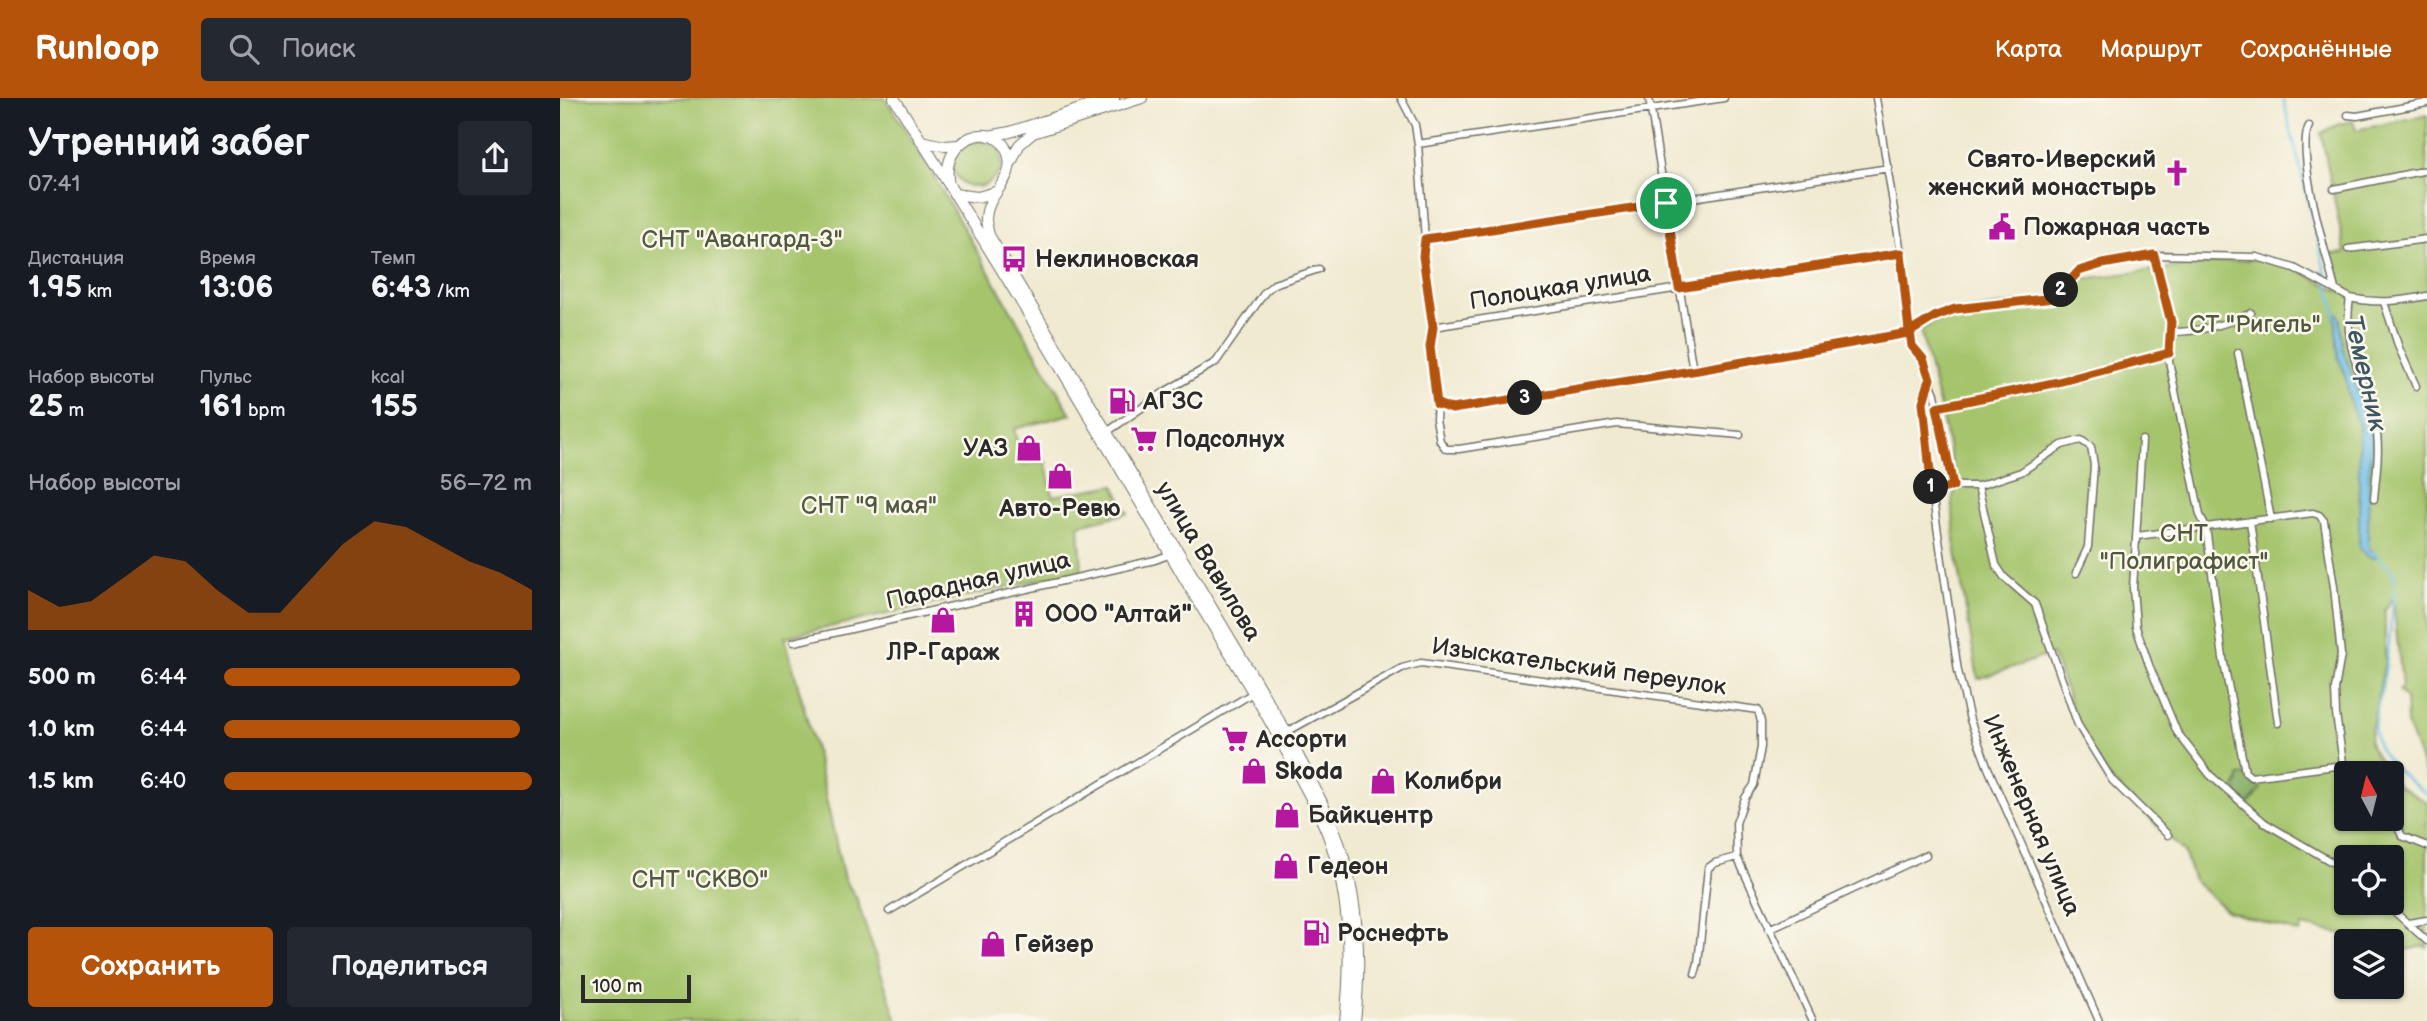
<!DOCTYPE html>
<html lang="ru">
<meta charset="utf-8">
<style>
body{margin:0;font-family:"Balsamiq Sans",sans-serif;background:#242831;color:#f1f3f6;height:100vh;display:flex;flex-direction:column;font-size:26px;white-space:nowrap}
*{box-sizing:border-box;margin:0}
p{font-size:23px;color:#9ea1a6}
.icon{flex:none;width:38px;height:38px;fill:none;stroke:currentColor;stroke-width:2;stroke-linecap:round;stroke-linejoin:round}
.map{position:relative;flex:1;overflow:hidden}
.sheet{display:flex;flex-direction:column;background:#171b24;width:560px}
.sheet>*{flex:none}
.needle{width:46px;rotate:353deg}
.buttons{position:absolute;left:1774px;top:663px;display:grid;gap:14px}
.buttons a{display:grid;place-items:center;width:70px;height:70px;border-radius:7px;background:#171b24;box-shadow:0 2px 5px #0004;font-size:35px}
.scale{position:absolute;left:21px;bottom:18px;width:110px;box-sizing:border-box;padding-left:7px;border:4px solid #2b2b2b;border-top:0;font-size:19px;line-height:24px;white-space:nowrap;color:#2b2b2b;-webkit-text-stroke:5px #fbf7ec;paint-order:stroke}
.pin{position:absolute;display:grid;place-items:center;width:60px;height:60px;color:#fff;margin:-30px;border:4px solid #fff;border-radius:50%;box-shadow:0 2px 7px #0007}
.km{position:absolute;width:35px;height:35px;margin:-18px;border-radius:50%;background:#222;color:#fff;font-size:19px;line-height:35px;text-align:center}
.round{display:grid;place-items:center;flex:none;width:74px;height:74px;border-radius:7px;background:#242831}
.head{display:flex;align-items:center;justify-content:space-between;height:119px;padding:0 28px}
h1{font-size:38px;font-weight:600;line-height:52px}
.figures{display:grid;grid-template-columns:repeat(3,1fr);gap:10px;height:119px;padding:7px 28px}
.figures div{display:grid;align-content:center}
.figures b{font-size:30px;font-weight:600}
.figures small{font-size:19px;font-weight:400}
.figures p{font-size:19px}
.chart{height:196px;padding:14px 28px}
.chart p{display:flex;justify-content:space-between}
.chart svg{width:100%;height:126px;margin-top:7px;fill:#b45309;opacity:.7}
.cta{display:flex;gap:14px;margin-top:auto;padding:14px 28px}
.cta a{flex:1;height:80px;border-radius:7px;background:#b45309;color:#fff;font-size:28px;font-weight:600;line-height:80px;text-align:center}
.cta a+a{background:#242831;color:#f1f3f6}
ul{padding:0 28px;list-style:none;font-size:23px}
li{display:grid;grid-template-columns:112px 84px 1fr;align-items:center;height:52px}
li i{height:18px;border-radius:9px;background:#b45309}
header{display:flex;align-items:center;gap:42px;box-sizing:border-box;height:98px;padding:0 35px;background:#b45309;color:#fff}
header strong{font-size:33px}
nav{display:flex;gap:38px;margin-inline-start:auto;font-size:24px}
.search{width:490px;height:63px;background:#242831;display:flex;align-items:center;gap:18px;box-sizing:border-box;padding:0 24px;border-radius:7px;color:#9ea1a6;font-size:26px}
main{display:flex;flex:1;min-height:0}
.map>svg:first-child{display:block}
</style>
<header>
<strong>Runloop</strong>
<div class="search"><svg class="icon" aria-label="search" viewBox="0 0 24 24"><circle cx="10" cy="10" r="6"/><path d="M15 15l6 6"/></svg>Поиск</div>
<nav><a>Карта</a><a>Маршрут</a><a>Сохранённые</a></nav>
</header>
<main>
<section class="sheet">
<div class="head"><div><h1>Утренний забег</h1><p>07:41</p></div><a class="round"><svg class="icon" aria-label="share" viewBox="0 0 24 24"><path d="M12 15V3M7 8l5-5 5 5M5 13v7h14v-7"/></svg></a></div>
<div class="figures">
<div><p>Дистанция</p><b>1.95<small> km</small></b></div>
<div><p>Время</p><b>13:06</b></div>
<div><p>Темп</p><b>6:43<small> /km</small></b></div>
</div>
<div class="figures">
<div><p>Набор высоты</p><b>25<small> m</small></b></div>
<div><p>Пульс</p><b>161<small> bpm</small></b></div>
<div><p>kcal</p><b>155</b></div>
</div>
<div class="chart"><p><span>Набор высоты</span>56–72 m</p>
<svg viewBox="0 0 160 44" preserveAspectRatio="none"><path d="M0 44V30L10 36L20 34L30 26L40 18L50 20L60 30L70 38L80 38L90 26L100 14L110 6L120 8L130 14L140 20L150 24L160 30V44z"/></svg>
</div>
<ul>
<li><b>500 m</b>6:44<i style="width:96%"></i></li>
<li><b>1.0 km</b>6:44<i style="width:96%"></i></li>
<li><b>1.5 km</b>6:40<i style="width:100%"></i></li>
</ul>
<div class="cta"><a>Сохранить</a><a>Поделиться</a></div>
</section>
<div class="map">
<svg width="1867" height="923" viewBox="0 0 1867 923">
<rect width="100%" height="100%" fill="#fbf7ec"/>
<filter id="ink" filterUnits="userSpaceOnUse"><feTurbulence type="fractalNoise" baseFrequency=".0143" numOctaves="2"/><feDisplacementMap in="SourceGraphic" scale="14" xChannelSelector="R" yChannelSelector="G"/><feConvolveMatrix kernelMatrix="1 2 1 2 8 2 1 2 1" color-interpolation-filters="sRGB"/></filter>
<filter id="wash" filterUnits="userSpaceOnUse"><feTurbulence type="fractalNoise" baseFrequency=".00686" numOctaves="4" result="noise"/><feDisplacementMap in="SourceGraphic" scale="28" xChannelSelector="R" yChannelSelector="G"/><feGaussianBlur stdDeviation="1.57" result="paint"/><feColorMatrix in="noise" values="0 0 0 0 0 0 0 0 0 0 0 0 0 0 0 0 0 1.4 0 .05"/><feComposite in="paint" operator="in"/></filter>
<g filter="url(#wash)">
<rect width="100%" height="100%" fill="#f0ead1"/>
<!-- green -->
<path fill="#a5c46c" stroke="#68784c" stroke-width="2" fill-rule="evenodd" d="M0 0H325L360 55 511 316 454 331 462 367 485 363 493 398 554 387 568 415 519 427 522 472 225 539 255 651 284 781 296 799 337 923H0Z
M1867 17V680L1847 626 1846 601 1839 593 1842 588 1833 500 1825 512V564L1809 643C1812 657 1824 663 1831 675L1787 676V721H1832V678L1837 687 1867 704V850L1864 848 1832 855V844L1803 843 1794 838 1742 828 1740 835 1667 813 1634 783 1624 754 1549 680 1525 643 1492 556 1418 581 1396 454 1392 403 1396 386 1380 310 1360 231 1397 214 1494 200 1522 181 1651 165 1699 161 1734 170 1779 193 1770 156 1785 155 1761 35 1779 26 1793 23 1796 32ZM1787 760H1832V805H1787Z
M421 43 430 44 440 51 442 69C414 122 359 54 421 43Z"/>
<!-- forest -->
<path fill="#84aa60" stroke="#586a46" stroke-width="2" d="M1684 677 1692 681 1701 691 1689 706 1679 699 1675 689 1679 683V678Z"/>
<!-- water -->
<path fill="#69bde6" stroke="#4a7488" stroke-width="2" d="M1775 216H1778L1780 221 1783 251 1810 327 1812 346 1809 379 1808 441 1809 450 1816 456 1815 460H1810L1799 450V327L1791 308 1784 273 1778 259Z"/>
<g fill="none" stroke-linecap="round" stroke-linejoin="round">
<!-- stream -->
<path stroke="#69bde6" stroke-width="2.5" d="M1723 0 1776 218
M1814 454 1835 477C1832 512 1830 549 1823 584 1820 602 1811 623 1816 642 1820 660 1852 686 1867 696"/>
</g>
</g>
<g filter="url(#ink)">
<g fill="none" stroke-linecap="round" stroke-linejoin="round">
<!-- minor casing -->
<g stroke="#706e65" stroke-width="9">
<path id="minor" d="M841 0 855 27 858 46 865 141 863 158 873 229 870 249 877 306 876 321 880 343 886 351H899L1057 326 1180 337
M1089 0 1133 273
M1316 0 1341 155 1352 248 1363 261 1370 281 1363 304 1372 394 1398 573 1410 622 1428 670 1539 923
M1788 17 1797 18 1867 5
M1749 28C1735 54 1767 159 1775 191
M858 46 1164 0
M1774 91 1867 72
M865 141 1329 70
M1788 151 1867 141
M1594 157 1611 224 1609 263 1640 417 1646 429 1663 560 1685 674 1691 679 1783 667
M1790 200C1782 248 1804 280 1815 325 1821 349 1816 376 1814 401
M1824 204 1839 250 1856 288
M873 229 1341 155
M1612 234C1641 234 1665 227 1691 215
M1678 255 1711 421
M1370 283 1375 296 1393 388
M877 306 892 311 1137 272 1348 235 1376 218 1395 211 1494 200 1519 173 1542 166 1594 157 1697 159 1734 170 1790 200C1817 206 1840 203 1867 198
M1377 309 1498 284 1609 255
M547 334 606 293 656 264 705 194 714 186 759 171
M1582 342 1573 490 1576 529 1589 567 1617 634 1650 677 1705 725 1787 773
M1418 388 1436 467 1444 479 1475 506 1518 627 1552 682 1608 737
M1372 394 1393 388H1418L1461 374 1502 347 1521 342 1531 349 1534 367 1528 449 1516 475
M1690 423 1718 625
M1577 438 1753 415 1759 417 1764 423 1774 489 1781 557 1775 591 1776 616 1787 693
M234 544 595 462 611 456
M725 635 842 570 861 565 1198 612 1201 624V649L1194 687 1185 700 1176 725 1177 759 1253 923
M1801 721 1837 728 1842 738 1867 748
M1825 805 1867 843
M329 813 693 595
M1848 825 1867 822
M1209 831 1366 757
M1135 876 1138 865 1148 770 1155 765 1177 759"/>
</g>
<!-- primary casing -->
<g stroke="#706e65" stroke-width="12">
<path id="primary" d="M334 0C437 160 534 325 630 490 665 549 703 607 734 668 746 692 760 715 769 740 790 799 792 862 785 923
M429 38 450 34 554 0
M361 43 385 48 398 47
M451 65 459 47 473 35 582 0
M389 87C378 39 437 19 448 56 457 82 426 95 426 121 426 126 428 132 429 137L726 634C743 668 762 701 776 736 798 795 802 861 795 923
M394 96 418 99 435 94"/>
</g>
<!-- minor -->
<use href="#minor" stroke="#fff" stroke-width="6"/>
<!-- primary -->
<use href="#primary" stroke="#fff" stroke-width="10"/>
</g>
</g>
<g fill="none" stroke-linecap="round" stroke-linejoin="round" filter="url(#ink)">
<!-- route casing -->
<g stroke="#fff" stroke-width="14">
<path id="route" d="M1106 105 1119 190 1341 155 1349 233 1350 234 1352 248 1363 261 1370 281 1363 304 1372 394 1393 388 1377 309 1498 284 1609 255 1611 224 1594 157 1542 166 1519 173 1494 200 1395 211 1376 218 1350 234 1348 235 1138 272 892 311 877 306 870 249 873 229 863 158 865 141 1106 105"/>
</g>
<!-- route -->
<use href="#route" stroke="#b45309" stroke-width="9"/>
</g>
<!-- icons -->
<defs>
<g id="church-bare" transform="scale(2.1)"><path d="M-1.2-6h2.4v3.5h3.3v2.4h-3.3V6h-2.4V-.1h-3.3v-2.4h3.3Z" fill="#b5179e" stroke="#fbf7ec" stroke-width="2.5" paint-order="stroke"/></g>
<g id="civic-bare" transform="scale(2.1)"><path d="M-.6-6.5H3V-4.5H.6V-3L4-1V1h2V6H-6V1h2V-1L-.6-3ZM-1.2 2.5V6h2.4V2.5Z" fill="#b5179e" stroke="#fbf7ec" stroke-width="2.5" paint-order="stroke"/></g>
<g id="bus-bare" transform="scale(2.1)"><path d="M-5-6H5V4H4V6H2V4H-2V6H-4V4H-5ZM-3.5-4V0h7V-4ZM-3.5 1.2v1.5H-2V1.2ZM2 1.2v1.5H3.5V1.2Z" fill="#b5179e" stroke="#fbf7ec" stroke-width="2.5" paint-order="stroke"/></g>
<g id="fuel-bare" transform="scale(2.1)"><path d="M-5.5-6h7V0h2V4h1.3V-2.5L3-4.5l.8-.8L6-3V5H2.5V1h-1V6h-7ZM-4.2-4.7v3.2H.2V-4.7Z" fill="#b5179e" stroke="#fbf7ec" stroke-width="2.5" paint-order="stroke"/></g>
<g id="supermarket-bare" transform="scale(2.1)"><path d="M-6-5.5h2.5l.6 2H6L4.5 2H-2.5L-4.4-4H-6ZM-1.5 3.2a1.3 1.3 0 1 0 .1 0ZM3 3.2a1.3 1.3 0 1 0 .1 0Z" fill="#b5179e" stroke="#fbf7ec" stroke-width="2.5" paint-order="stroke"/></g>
<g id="shop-bare" transform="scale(2.1)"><path d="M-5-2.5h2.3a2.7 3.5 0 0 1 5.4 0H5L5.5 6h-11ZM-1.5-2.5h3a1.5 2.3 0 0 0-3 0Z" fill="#b5179e" stroke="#fbf7ec" stroke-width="2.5" paint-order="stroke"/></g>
<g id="building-bare" transform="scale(2.1)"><path d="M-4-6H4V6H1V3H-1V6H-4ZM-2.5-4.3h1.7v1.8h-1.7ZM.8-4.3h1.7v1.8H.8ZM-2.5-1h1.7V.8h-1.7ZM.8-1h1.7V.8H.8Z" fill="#b5179e" stroke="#fbf7ec" stroke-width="2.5" paint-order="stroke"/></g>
</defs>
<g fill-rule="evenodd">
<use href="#church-bare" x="1617" y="75"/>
<use href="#civic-bare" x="1442" y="129"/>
<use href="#bus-bare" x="454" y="161"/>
<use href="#fuel-bare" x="562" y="303"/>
<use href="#supermarket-bare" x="584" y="341"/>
<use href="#shop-bare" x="469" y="350"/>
<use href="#shop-bare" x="500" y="378"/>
<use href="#building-bare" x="464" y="516"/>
<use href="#shop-bare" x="383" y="522"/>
<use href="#supermarket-bare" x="675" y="641"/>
<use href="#shop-bare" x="694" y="673"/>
<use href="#shop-bare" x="823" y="683"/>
<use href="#shop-bare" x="727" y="717"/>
<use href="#shop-bare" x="726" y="768"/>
<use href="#fuel-bare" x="756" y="835"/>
<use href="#shop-bare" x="433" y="846"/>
</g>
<g text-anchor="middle" stroke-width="5" stroke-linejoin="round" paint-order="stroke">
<!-- poi labels -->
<g font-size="24" font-weight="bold" fill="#2b2b2b" stroke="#fbf7ec" text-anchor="start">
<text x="1596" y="69" text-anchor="end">Свято-Иверский<tspan x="1596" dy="28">женский монастырь</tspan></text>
<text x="1463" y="137">Пожарная часть</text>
<text x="475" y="169">Неклиновская</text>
<text x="583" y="311">АГЗС</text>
<text x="605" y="349">Подсолнух</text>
<text x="448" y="358" text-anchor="end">УАЗ</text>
<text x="500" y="418" text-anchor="middle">Авто-Ревю</text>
<text x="485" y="524">ООО "Алтай"</text>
<text x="383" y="562" text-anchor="middle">ЛР-Гараж</text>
<text x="696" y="649">Ассорти</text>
<text x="715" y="681">Skoda</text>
<text x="844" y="691">Колибри</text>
<text x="748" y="725">Байкцентр</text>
<text x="747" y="776">Гедеон</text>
<text x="777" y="843">Роснефть</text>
<text x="454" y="854">Гейзер</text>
</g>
<!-- park labels -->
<g font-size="24" fill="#50593e" stroke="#fbf7ec">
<text x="182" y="149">СНТ "Авангард-3"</text>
<text x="1695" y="234">СТ "Ригель"</text>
<text x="309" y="415">СНТ "9 мая"</text>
<text x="1624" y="443">СНТ<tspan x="1624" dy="28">"Полиграфист"</tspan></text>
<text x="140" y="789">СНТ "СКВО"</text>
</g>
<!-- street labels -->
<g font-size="24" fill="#2b2b2b" stroke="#fbf7ec">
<text transform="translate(1000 189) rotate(-9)" y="8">Полоцкая улица</text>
<text transform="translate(649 463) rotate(59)" y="8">улица Вавилова</text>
<text transform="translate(418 482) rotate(-13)" y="8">Парадная улица</text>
<text transform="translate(1019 568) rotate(8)" y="8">Изыскательский переулок</text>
<text transform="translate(1472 717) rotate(67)" y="8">Инженерная улица</text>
</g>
<!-- water labels -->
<g font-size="26" font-style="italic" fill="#3e5763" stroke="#fbf7ec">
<text transform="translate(1806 275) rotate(77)" y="9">Темерник</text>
</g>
</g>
</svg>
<div class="buttons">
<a><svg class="needle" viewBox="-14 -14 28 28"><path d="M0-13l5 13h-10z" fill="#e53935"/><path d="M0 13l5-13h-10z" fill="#9ea1a6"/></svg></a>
<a><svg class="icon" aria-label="locate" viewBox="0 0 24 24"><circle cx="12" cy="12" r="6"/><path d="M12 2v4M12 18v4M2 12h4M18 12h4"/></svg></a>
<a><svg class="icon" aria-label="layers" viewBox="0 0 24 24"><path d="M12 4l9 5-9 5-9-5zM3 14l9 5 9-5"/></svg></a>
</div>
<div class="scale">100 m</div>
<div class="pin" style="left:1106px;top:105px;background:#1e9e55"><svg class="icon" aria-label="arrive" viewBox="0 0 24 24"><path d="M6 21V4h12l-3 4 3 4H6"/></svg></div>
<b class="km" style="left:1371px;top:389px">1</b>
<b class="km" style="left:1501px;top:192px">2</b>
<b class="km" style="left:965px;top:300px">3</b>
</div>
</main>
